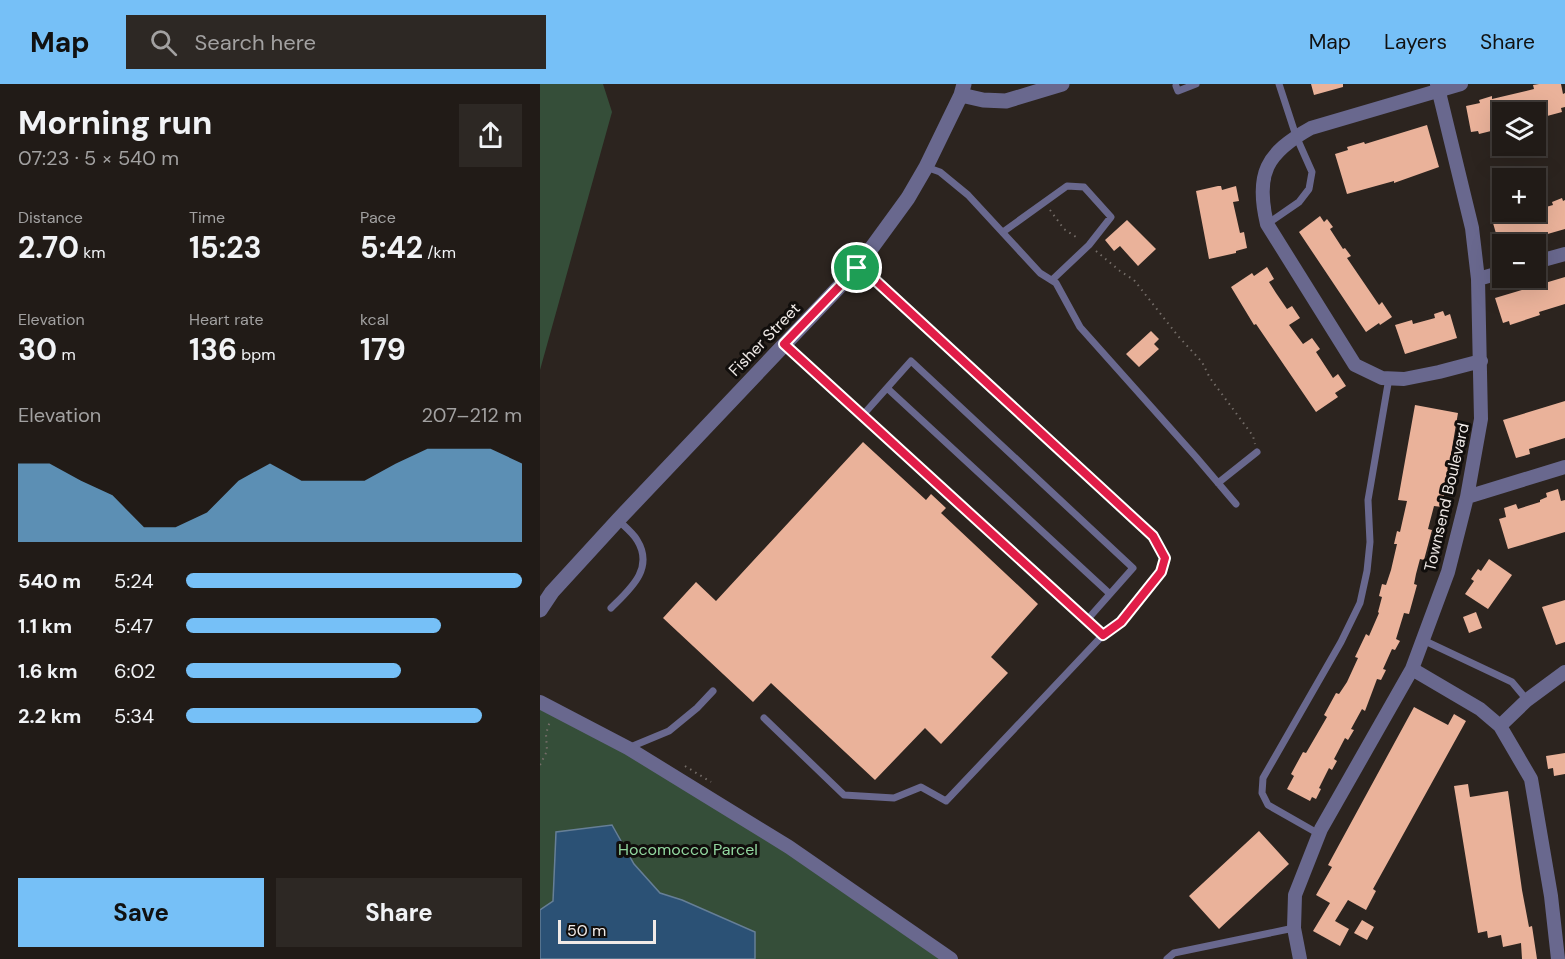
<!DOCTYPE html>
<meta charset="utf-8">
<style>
body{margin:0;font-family:"DM Sans",sans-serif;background:#2d2824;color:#f1f3f6;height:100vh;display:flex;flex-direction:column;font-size:22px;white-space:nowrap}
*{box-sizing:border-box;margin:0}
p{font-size:20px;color:#a2a1a1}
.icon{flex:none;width:33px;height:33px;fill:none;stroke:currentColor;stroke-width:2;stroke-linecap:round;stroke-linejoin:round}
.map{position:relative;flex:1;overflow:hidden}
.sheet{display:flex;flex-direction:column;background:#211b17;width:540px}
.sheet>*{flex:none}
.controls{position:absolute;left:952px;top:18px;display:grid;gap:12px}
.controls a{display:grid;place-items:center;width:54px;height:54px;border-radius:0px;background:#211b17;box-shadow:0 6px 24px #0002,0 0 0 2px #3e3936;font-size:30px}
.scale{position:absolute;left:18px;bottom:15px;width:98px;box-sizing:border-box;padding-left:6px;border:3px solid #f0eae7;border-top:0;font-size:16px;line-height:21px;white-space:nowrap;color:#f0eae7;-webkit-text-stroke:4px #110e0c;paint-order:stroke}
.pin{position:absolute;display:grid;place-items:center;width:51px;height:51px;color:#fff;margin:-26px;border:3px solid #fff;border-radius:50%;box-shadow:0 2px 6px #0007}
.round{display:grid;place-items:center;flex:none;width:63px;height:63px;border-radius:0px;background:#2d2824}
.headline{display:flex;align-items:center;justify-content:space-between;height:102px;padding:0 18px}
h1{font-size:33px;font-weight:700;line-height:45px}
.figures{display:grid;grid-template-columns:repeat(3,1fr);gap:9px;height:102px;padding:6px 18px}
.figures div{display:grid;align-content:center}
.figures b{font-size:30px;font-weight:700}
.figures small{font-size:16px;font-weight:400}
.figures p{font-size:16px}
.chart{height:168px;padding:12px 18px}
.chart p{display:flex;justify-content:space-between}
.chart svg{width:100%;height:108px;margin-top:6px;fill:#76c0f7;opacity:.7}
.cta{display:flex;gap:12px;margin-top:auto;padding:12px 18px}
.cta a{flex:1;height:69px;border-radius:0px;background:#76c0f7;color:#111;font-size:24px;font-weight:700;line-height:69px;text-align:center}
.cta a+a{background:#2d2824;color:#f1f3f6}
ul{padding:0 18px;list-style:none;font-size:20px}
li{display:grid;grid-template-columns:96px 72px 1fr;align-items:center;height:45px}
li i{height:15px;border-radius:8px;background:#76c0f7}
header{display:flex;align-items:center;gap:36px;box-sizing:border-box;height:84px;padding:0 30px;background:#76c0f7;color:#111}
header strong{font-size:28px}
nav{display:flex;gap:33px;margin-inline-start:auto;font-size:21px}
.search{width:420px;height:54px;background:#2d2824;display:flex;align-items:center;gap:15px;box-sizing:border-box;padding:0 21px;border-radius:0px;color:#a2a1a1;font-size:22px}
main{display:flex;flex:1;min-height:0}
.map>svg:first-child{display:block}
</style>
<header>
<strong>Map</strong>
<div class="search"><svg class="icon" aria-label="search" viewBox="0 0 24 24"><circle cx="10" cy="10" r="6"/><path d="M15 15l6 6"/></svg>Search here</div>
<nav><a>Map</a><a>Layers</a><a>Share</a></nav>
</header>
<main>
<section class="sheet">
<div class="headline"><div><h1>Morning run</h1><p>07:23 · 5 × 540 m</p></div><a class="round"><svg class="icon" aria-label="share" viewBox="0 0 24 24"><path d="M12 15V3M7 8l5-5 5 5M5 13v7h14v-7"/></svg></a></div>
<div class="figures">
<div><p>Distance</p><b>2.70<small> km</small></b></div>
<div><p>Time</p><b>15:23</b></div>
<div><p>Pace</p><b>5:42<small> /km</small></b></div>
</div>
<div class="figures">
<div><p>Elevation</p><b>30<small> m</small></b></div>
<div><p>Heart rate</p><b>136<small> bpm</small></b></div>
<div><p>kcal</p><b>179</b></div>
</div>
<div class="chart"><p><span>Elevation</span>207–212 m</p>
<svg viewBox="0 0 160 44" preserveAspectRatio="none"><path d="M0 44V12L10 12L20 19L30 25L40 38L50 38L60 32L70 19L80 12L90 19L100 19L110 19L120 12L130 6L140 6L150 6L160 12V44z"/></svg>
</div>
<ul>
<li><b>540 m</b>5:24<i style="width:100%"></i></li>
<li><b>1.1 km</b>5:47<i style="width:76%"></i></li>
<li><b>1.6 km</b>6:02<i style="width:64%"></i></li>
<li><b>2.2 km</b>5:34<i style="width:88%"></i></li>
</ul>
<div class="cta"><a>Save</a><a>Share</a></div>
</section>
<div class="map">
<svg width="1025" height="875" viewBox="0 0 1025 875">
<rect width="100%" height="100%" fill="#2c241f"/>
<!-- green -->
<path fill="#354e39" d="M0 0H63L72 28 0 286Z
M0 618 88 664 409 875H215V848L142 816 120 809 94 780 74 744 16 748 13 817 0 826Z"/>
<!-- water -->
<path fill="#2b5175" stroke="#667f97" stroke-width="1.5" d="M72 741 94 780 120 809 142 816 215 848V875H0V826L13 817 16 748Z"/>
<!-- building -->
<path fill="#eab29a" d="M771 0H803V3L774 11Z
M999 0H1021L1023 10 1025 9V23L1021 24 1022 28 996 35V28H963V44L939 50 938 47 931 48 926 22 940 19 939 16 952 12V15L994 5 993 1Z
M887 41 899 83 854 99V97L807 110 795 70 808 66 807 63 824 58 825 60Z
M678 102H681L682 106 696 102 699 117 693 118 700 149 704 148 707 164 696 167V169L669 175 656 107Z
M1022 114 1023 117 1025 116V145L973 160H959L953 139 959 137 958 133 977 128H1008L1006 123 1013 121 1012 118Z
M780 132 784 138 787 135 793 143 790 145 803 165 805 164 811 172 807 174 839 221 842 218 852 233 840 241 839 239 826 248 759 148Z
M587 136 616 165 598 182 580 162 574 167 565 156Z
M727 183 734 195 729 198 736 209 747 225 752 222 760 234 749 241 763 260 772 254 780 265 776 268 793 294 798 290 806 302 795 309 798 313 776 328 716 240 714 241 691 203 712 189 714 192Z
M1025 193V220L999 228 1000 231 970 241 969 237 963 239 955 214Z
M903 227 905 232 910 230 917 254 865 270 855 241 872 236 873 240 895 234 894 230Z
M611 247 619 255 614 260 619 265 599 283 586 270Z
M1025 317V354L989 365 990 370 976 374 963 336Z
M875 321 918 329 902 423 894 422 888 445 892 446 884 476 880 475 876 490 874 500 877 501 869 530 864 529 856 555 860 557 855 566 852 565 843 585 846 586 841 596 837 595 825 627 822 625 811 645 814 646 808 656 805 654 794 675 797 677 792 686 789 684 779 704 781 705 776 715 772 713 770 717 747 705 754 692 751 690 763 668 766 669 787 633 784 631 796 609 799 610 807 598 818 574 815 573 826 550 829 552 839 529 838 528 842 513 839 512 842 500 846 501 851 486 857 460H854L857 447 860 448 867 417 858 416Z
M323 358 386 416 391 410 406 424 401 429 498 520 451 573 468 589 401 660 385 644 335 696 231 599 213 618 123 534 156 498 176 517Z
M1018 405 1021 417 1025 416V448L968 465 959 435 966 433 964 424 976 420 978 425 1000 418V416L1007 413 1006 409Z
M949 475 972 491 948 525 925 510 934 497 931 495 938 485 941 487Z
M1025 516V558L1016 561 1002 523Z
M936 528 942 544 929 549 923 533Z
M874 623 908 641 914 630 926 637 833 805 836 807 826 826 808 816 795 837 809 845 800 862 773 847 790 819 776 811 792 783 788 781Z
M1025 669V690L1014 692 1013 684 1008 685 1006 672Z
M928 700 930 713 968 707 982 806 989 843 992 842 997 875H982L981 859 963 863 961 851 948 854 947 847 938 849 914 702Z
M719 747 749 780 679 845 649 812Z
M822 836 834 843 827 856 814 849Z"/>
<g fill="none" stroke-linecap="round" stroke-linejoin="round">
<!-- path -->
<path stroke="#746d68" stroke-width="2" stroke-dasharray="1.5 4.5" stroke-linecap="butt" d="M510 126 524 145 539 155
M556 167 580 187 594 196 638 252 662 278 670 294 713 352 715 360
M0 681 7 667 6 650 10 637
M145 682 171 698"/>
<!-- service -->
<path stroke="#69688e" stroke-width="7" d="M636 2 638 7 656 0
M386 83 400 88 428 111 500 189 516 199 540 243 656 373 696 420
M727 140 759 118 769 105 772 88 756 52 739 0
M463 148 527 102 544 103 571 133 549 161 512 196
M244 260 563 551 581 538 621 488 625 474 613 452 334 195 317 184
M347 304 570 510
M322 332 371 277 593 484 547 536
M678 399 717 368
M71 524C89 506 115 485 97 456 93 449 84 442 78 436
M883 556 972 598 987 616
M224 634 304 711 354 714 381 703 406 717 563 551
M88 664 129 647 157 624 173 607
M779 750 728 721 722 709 723 694 801 558 820 519 827 487 830 458 828 416 849 294
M627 875 634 869 754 844"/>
<!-- minor -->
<path stroke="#69688e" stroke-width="14" d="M921 0 771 44C726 69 715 90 727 140L815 281 842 294 864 295 899 288 941 277
M996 178 1025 170
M938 195 963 188
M927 413 1025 383
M872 585 940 625 960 642 991 695 1011 812 1018 875
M0 618 88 664 249 763 411 875
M960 642 987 616 1025 588
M760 875 754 844 755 811 781 745 872 585 908 488 927 413 941 335 938 195 932 144 897 0"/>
<!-- tertiary -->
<path stroke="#69688e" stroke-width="15" d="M421 11 443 16 466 17 522 0
M0 526 12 508 78 436 317 184 368 114 386 83 421 11 424 0"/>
</g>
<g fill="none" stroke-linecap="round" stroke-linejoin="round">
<!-- route casing -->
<g stroke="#fff" stroke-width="12">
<path id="route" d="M317 184 334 195 613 452 625 474 621 488 581 538 563 551 244 260Z"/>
</g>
<!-- route -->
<use href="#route" stroke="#e11d48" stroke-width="8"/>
</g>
<g text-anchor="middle" stroke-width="6" stroke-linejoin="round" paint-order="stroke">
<!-- street labels -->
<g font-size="16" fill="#f0eae7" stroke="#110e0c">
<text transform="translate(224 255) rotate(-46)" y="6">Fisher Street</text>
<text transform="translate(906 413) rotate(-77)" y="6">Townsend Boulevard</text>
</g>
<!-- park labels -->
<g font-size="16" fill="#93d8a0" stroke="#110e0c">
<text x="148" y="771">Hocomocco Parcel</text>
</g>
</g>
</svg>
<div class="controls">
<a><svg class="icon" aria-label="layers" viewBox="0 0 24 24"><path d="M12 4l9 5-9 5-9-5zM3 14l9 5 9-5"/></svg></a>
<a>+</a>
<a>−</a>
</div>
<div class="scale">50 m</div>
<div class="pin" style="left:317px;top:184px;background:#1e9e55"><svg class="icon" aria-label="arrive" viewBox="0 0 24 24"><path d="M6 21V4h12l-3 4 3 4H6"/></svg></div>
</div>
</main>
